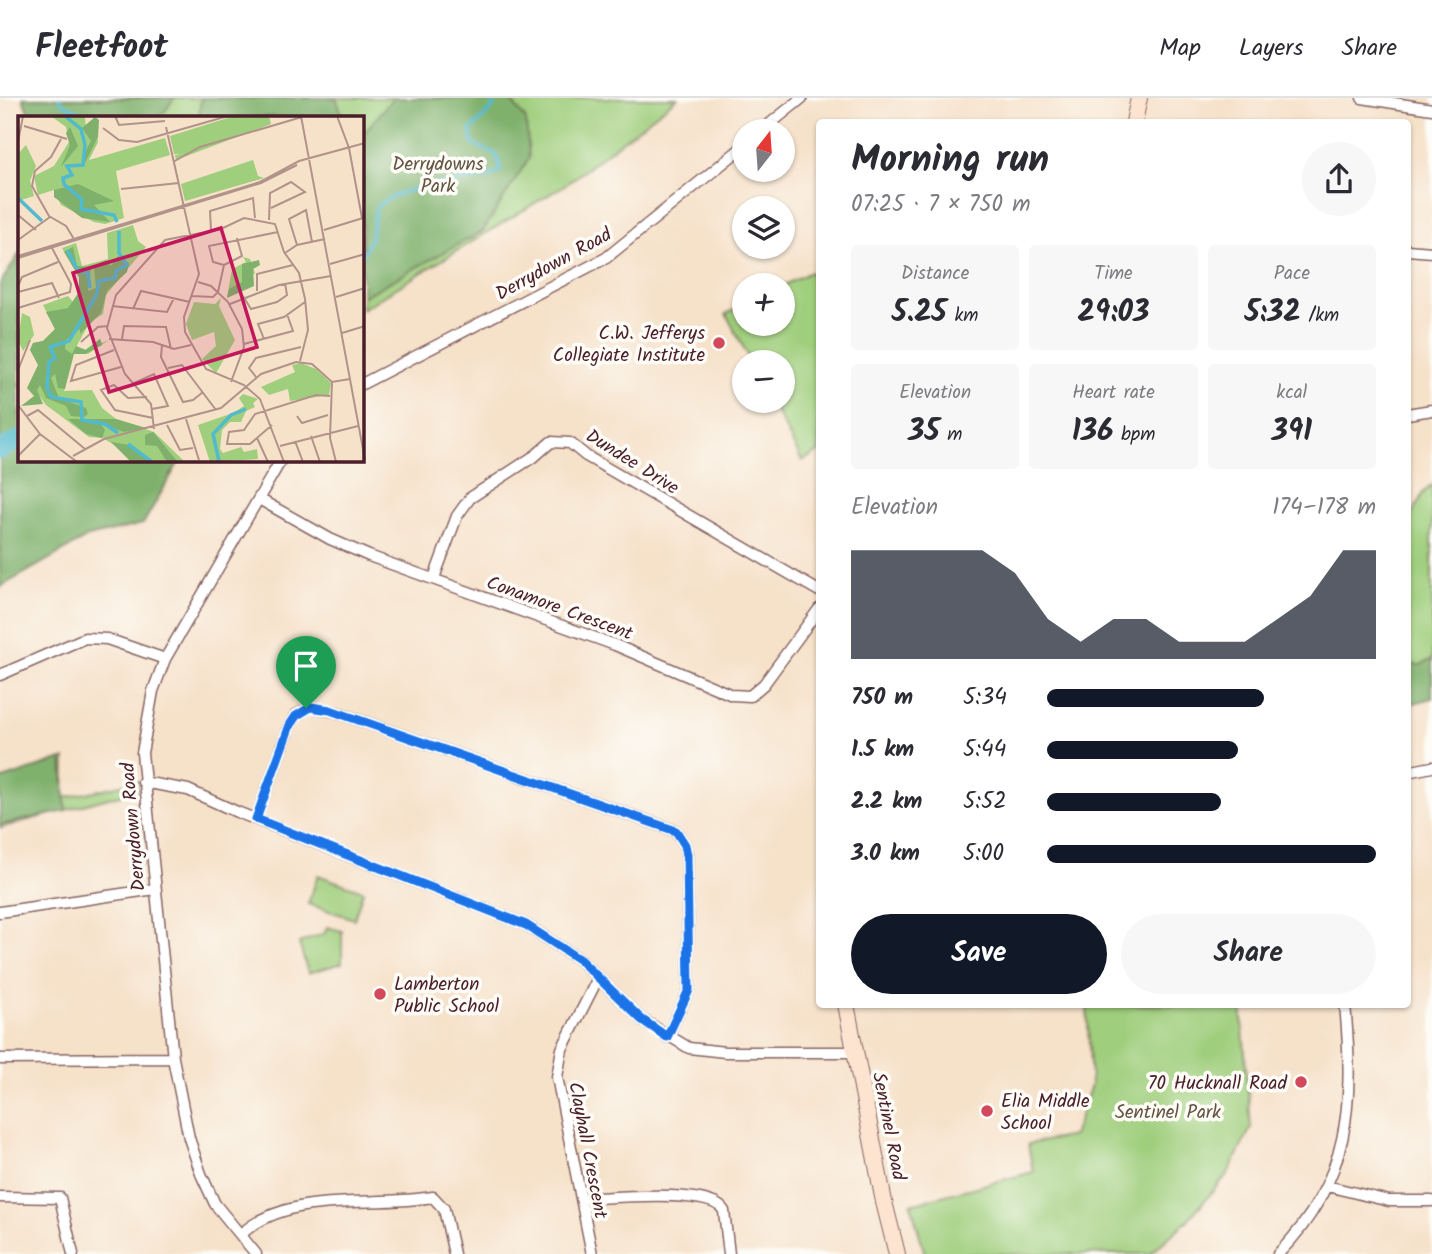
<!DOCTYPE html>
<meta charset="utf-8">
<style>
body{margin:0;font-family:Kalam,sans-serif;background:#f7f7f7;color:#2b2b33;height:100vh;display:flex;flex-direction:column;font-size:26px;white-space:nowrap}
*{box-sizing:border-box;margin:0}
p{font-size:23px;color:#7c7c81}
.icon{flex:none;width:38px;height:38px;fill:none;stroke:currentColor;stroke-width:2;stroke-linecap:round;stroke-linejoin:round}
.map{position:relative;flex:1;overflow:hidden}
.sheet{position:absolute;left:816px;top:21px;width:595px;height:889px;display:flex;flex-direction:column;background:#fff;border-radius:7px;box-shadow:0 2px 5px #0004}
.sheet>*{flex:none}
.needle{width:46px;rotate:17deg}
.tools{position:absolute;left:732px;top:21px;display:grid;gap:14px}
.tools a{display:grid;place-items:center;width:63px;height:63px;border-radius:50%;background:#fff;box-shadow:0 2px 5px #0004;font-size:35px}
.pin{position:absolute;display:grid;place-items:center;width:60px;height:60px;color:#fff;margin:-72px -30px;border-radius:50% 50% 50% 0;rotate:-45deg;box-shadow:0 0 7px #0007}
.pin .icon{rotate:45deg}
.round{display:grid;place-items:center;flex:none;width:74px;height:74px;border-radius:37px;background:#f7f7f7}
.headline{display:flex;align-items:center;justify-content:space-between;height:119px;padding:0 35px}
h1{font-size:38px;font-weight:600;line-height:52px}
.figures{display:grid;grid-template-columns:repeat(3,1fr);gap:10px;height:119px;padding:7px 35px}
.figures div{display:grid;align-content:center;border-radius:7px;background:#f7f7f7;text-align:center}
.figures b{font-size:30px;font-weight:600}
.figures small{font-size:19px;font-weight:400}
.figures p{font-size:19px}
.chart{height:196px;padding:14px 35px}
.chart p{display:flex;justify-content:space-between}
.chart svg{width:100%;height:126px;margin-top:7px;fill:#111827;opacity:.7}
.action{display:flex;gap:14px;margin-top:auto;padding:14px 35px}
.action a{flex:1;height:80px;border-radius:42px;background:#111827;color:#fff;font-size:28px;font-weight:600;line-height:80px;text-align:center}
.action a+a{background:#f7f7f7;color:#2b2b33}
ul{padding:0 35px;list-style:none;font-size:23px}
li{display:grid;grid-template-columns:112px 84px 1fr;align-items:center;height:52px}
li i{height:18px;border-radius:9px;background:#111827}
header{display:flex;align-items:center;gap:42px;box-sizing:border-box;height:98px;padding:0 35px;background:#fff;border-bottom:2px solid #e1e1e2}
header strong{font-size:33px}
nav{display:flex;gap:38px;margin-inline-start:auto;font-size:24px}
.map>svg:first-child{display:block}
</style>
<header>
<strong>Fleetfoot</strong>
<nav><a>Map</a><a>Layers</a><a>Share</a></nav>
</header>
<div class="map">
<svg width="1432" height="1156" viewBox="0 0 1432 1156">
<rect width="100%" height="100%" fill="#fdfcf7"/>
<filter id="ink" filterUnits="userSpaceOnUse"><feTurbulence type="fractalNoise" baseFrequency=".0143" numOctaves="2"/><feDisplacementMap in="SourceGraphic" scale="14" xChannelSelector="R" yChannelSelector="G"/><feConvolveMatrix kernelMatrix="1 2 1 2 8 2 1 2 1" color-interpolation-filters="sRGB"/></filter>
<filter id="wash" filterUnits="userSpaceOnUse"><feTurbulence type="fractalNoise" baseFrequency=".00686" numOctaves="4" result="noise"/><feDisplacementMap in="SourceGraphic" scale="28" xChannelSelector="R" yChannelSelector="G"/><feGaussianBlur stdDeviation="1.57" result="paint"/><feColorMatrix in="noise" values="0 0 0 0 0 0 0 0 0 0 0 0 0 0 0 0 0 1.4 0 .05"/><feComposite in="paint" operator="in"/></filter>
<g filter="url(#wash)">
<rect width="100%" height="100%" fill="#f6e1c9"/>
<!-- green -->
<path fill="#9fce7c" stroke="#747654" stroke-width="2" d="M23 0H677L568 85 362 211V19H30Z
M810 174 819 192V354L802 363 771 303H782V264H751L726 216 744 207V226H782V188Z
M1432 387V595L1407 601V426L1423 395Z
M65 661 64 700 138 683V692L0 730V684Z
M318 777 363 793 354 821 308 806Z
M327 829 342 833V865L308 875 299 845 325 835Z
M1087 907H1241L1251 1030 1227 1077 1186 1124 1150 1156H925L911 1106 1033 1074 1028 1046 1073 1038 1091 987Z"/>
<!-- forest -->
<path fill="#7fb16c" stroke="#64684c" stroke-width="2" d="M23 0H174L166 12 155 19H30Z
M201 0H336L343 19H199Z
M393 0H509L526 22 529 60 483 133 362 199V37Z
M19 156V362H180L143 426 88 439 0 489V186Z
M1432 561V600L1407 607V566L1421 567Z
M62 661 66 713 0 727V682Z"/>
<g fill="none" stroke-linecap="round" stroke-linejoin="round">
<!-- stream -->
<path stroke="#51bace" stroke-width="3.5" d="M60 0 62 5 91 19
M362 157 371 140 376 109C407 84 453 87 491 78L501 72 496 56 473 46 470 33 494 8 491 0"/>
<!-- river -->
<path stroke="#51bace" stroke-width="19" d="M0 352 19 342"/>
</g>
</g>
<g filter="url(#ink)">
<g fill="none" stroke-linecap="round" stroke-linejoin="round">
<!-- street casing -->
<g stroke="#866362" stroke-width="13">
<path id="street" d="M1362 0 1432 11
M761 33 802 0
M1407 152 1432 154
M362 286 606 160 744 48
M1407 316 1432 312
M259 401 330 441 369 458 615 547 732 597 750 598 764 586 819 511
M434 480 457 418 470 400 536 357 551 344 570 345 586 358 819 493
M0 577 85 540 107 541 165 561
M1407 674 1432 669
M143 684 188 692 237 714 526 827 580 862 641 921 689 950 725 954H855
M256 721 290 627 296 617 311 609 336 614 676 733 685 747 687 757 689 892 667 939
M0 814 155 791
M0 961 173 960
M1327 1088 1389 1103H1432
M0 1099 60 1100 73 1156
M581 1101C608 1100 712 1089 724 1113L729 1156
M241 1136C292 1091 370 1110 433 1099L444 1111 454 1156
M256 1156 215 1106 201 1076 189 1040 173 960 142 655 153 593 165 561 281 362
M592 1156 557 979 562 951 598 880
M1278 1156C1351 1082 1354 1005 1345 906"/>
</g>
<!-- secondary casing -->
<g stroke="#866362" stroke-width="18">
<path id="secondary" d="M1134 24 1139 0
M846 906 884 1104 897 1156"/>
</g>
<!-- street -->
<use href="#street" stroke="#fff" stroke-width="10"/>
<!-- secondary -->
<use href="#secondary" stroke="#fde4d1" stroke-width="16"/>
</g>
</g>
<g fill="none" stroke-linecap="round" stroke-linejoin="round" filter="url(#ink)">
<!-- route casing -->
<g stroke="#fff" stroke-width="14">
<path id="route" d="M311 609 330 612 676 733 685 747 687 757 689 892 667 939 641 921 580 862 526 827 256 721 290 627 296 618Z"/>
</g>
<!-- route -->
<use href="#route" stroke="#1a73e8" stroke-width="9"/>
</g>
<!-- markers -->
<g fill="#d1495b" stroke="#fdfcf7" stroke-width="2.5">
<circle cx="719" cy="245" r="7"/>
<circle cx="380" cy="896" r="7"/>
<circle cx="1301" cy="984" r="7"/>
<circle cx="987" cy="1013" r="7"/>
</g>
<g text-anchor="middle" stroke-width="7" stroke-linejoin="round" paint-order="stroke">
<!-- park labels -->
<g font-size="19" fill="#645443" stroke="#fdfcf7">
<text x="438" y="72">Derrydowns<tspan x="438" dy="22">Park</tspan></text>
<text x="1168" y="1020">Sentinel Park</text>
</g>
<!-- street labels -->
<g font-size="19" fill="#4a1f2b" stroke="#fdfcf7">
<text transform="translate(553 165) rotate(-29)" y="7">Derrydown Road</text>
<text transform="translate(633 363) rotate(32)" y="7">Dundee Drive</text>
<text transform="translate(560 509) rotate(20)" y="7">Conamore Crescent</text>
<text transform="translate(132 729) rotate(-95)" y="7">Derrydown Road</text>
<text transform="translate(890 1028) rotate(79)" y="7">Sentinel Road</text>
<text transform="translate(589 1052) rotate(79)" y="7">Clayhall Crescent</text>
</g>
<!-- poi labels -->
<g font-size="19" fill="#4a1f2b" stroke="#fdfcf7" text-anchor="end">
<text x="705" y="241">C.W. Jefferys<tspan x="705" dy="22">Collegiate Institute</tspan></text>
<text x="394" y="892" text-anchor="start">Lamberton<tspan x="394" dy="22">Public School</tspan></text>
<text x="1287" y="991">70 Hucknall Road</text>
<text x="1001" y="1009" text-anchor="start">Elia Middle<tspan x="1001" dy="22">School</tspan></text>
</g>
</g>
<!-- overview -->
<g transform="translate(18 18)">
<rect width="346" height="346" fill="#f6e1c9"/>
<path d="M33 0 67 1 68 15 79 19 80 26 71 44 147 22 152 39 98 55 106 102 87 108 76 106 43 89 36 74 20 79 16 60 36 50 51 26 48 11ZM216 0H251L253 8 158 44 157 39 163 38H156L152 20ZM8 29 18 50 12 65 16 80 0 85V38ZM235 44 240 60 246 62 167 85 163 68ZM115 109 120 125 128 131 88 179 85 198 72 206 57 233 67 234 82 223 84 227 91 224 70 238H55L46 275 74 274 84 292 98 303 136 316 167 346H114L107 336 85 322 71 321 28 289 12 267 23 244 12 234 15 227 25 225 37 213 25 189 50 180 55 186 61 176V161L44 132 58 127 64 150 90 143 89 117ZM225 141 232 143 237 157 209 181 214 153 228 146ZM203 182 201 190 217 224 198 257 184 243 198 230 196 216 174 224 168 208 176 186 197 188ZM4 197 12 201 16 219 5 235 0 224ZM283 247 298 253 313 267 311 279 272 285 270 273 251 279 243 271 277 256 274 249ZM225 278 240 283 235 287 237 291 228 295 223 306H212L204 314 202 333 205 337 223 331 226 336 239 333 240 343 192 346 180 309 215 297 226 290 221 282Z" fill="#9fce7c"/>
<path d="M77 1 81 4 80 21 67 47 64 42 73 25 64 12ZM52 11 60 30 43 51 52 29 48 17ZM60 68 96 85 76 89 92 106 64 102 36 81V74ZM55 131 59 150 73 151 70 175 78 172 76 150 88 144 93 150 100 140 111 147 109 156 89 175 83 197 62 218V213L48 224 47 233 54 238 58 230 68 234 82 223 84 229 67 238H56L47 273 40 272 37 258 33 262 41 282 68 292 70 298 66 301 53 300 48 290 28 282 22 269 19 274 25 288 3 290 16 280 9 272 20 249 12 234 15 227 25 225 37 213 28 196 50 192 61 176V161L46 136ZM241 144 242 149 235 153 236 170 209 182 211 173 224 166V148ZM50 303H98L128 312 106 316 83 308 87 314 84 322 68 318ZM135 316 159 345 167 346H149L139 330 127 329V319ZM93 326 111 329 133 346H113Z" fill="#7fb16c"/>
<path fill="none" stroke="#51bace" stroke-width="3.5" d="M47 0 63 13 67 29 65 49 49 50 54 59 45 62 46 68 64 84 63 93 96 99 99 106M0 82 24 105M49 134 60 154 70 157 72 172M79 178 81 165 97 162 98 155 109 149 101 137V115M79 178 51 225 32 231 37 242 31 246 29 272 33 281 63 286 64 304 87 308 100 317M110 328 134 346M201 345 195 318 213 299 228 293"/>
<path fill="none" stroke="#b1938a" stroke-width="2" d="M97 0 101 9 147 5M283 0 347 344M319 0 331 32 344 102M6 10 49 23M148 11 181 158 166 201 167 216 188 253 226 269 242 283 266 346M85 12 101 24 119 26 210 0M43 23 33 41 17 55 14 70 31 100 48 110 56 123M0 26 5 0M155 46 182 31 284 1M103 73 161 67M0 99 18 114M251 104 252 77 273 66 287 76 253 92M193 114 192 95 235 82 237 102M306 114 345 102M0 124 32 101M279 129 271 103 288 94 294 126M267 137 279 129 307 123M0 140 242 66 281 45 347 27M0 142 243 67 279 49M312 148 347 138M206 149 195 146 191 130 260 116M180 166 193 170 210 186 224 213 226 231 213 266M0 170 4 161 40 146M239 175V158L275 149M0 176 34 167 41 182M200 176 206 149 224 140 219 122M174 180 195 181 200 176M225 180 233 193 259 186 269 179 267 167M318 181 347 172M212 188 261 169 313 160M94 190 149 196 156 182M0 192 52 176 53 168 34 132M115 193 123 175 172 186M324 217 347 210M91 223 135 226 156 233 173 229M104 223 106 210 148 211 153 233M246 223 240 208 266 201 287 186M63 226 80 211 90 210M226 228 275 215 269 198M144 229 143 241 165 286 175 284 185 276M96 234 58 249 53 265 103 251M150 252 164 249 198 294M0 254 12 224M238 261 231 252 238 242 283 231M314 266 312 322 318 346M116 267 136 258 150 290 134 293M129 281 110 282 96 269 83 274 97 294 135 302M0 289 22 318 59 346M9 300 20 294 67 333M279 300 284 307 310 299M168 303 181 344M149 309 162 334 175 332M254 309 232 328H209L211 316 226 314 237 298 298 279 312 280M136 313 133 288 107 258 89 212 98 179 147 124 203 113 226 102 257 108 266 136 281 157 287 183 290 214 282 245M293 320 302 346M239 322 250 346M277 325 285 346M262 330 340 310M0 340 22 318M55 340 86 323 203 292 243 258 278 246 294 248 314 266 332 263"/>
<path fill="#c2185b" fill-opacity="0.15" stroke="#c2185b" stroke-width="3.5" d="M203 112 239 231 91 276 55 157Z"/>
<rect width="346" height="346" fill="none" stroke="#4a1f2b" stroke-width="3.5"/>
</g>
</svg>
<div class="tools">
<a><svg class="needle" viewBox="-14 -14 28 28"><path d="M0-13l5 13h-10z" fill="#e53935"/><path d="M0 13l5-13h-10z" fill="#7c7c81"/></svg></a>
<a><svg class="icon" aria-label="layers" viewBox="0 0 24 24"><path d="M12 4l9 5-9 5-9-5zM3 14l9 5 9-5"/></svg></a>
<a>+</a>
<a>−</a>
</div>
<div class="pin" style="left:306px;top:610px;background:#1e9e55"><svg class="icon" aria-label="arrive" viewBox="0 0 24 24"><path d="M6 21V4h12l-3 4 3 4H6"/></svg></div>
<section class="sheet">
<div class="headline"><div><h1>Morning run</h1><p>07:25 · 7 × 750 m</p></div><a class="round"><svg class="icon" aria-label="share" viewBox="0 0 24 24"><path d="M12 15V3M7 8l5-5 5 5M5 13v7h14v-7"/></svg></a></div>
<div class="figures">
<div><p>Distance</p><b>5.25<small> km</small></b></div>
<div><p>Time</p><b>29:03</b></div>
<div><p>Pace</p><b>5:32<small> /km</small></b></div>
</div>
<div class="figures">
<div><p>Elevation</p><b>35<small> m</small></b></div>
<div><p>Heart rate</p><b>136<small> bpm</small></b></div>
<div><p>kcal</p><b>391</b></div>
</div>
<div class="chart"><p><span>Elevation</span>174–178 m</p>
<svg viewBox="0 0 160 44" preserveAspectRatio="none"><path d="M0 44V6L10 6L20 6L30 6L40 6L50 14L60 30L70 38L80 30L90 30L100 38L110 38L120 38L130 30L140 22L150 6L160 6V44z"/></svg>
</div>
<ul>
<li><b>750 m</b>5:34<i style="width:66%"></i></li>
<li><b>1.5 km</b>5:44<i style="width:58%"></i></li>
<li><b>2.2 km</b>5:52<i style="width:53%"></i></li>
<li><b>3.0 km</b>5:00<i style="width:100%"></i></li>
</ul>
<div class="action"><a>Save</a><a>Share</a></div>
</section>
</div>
